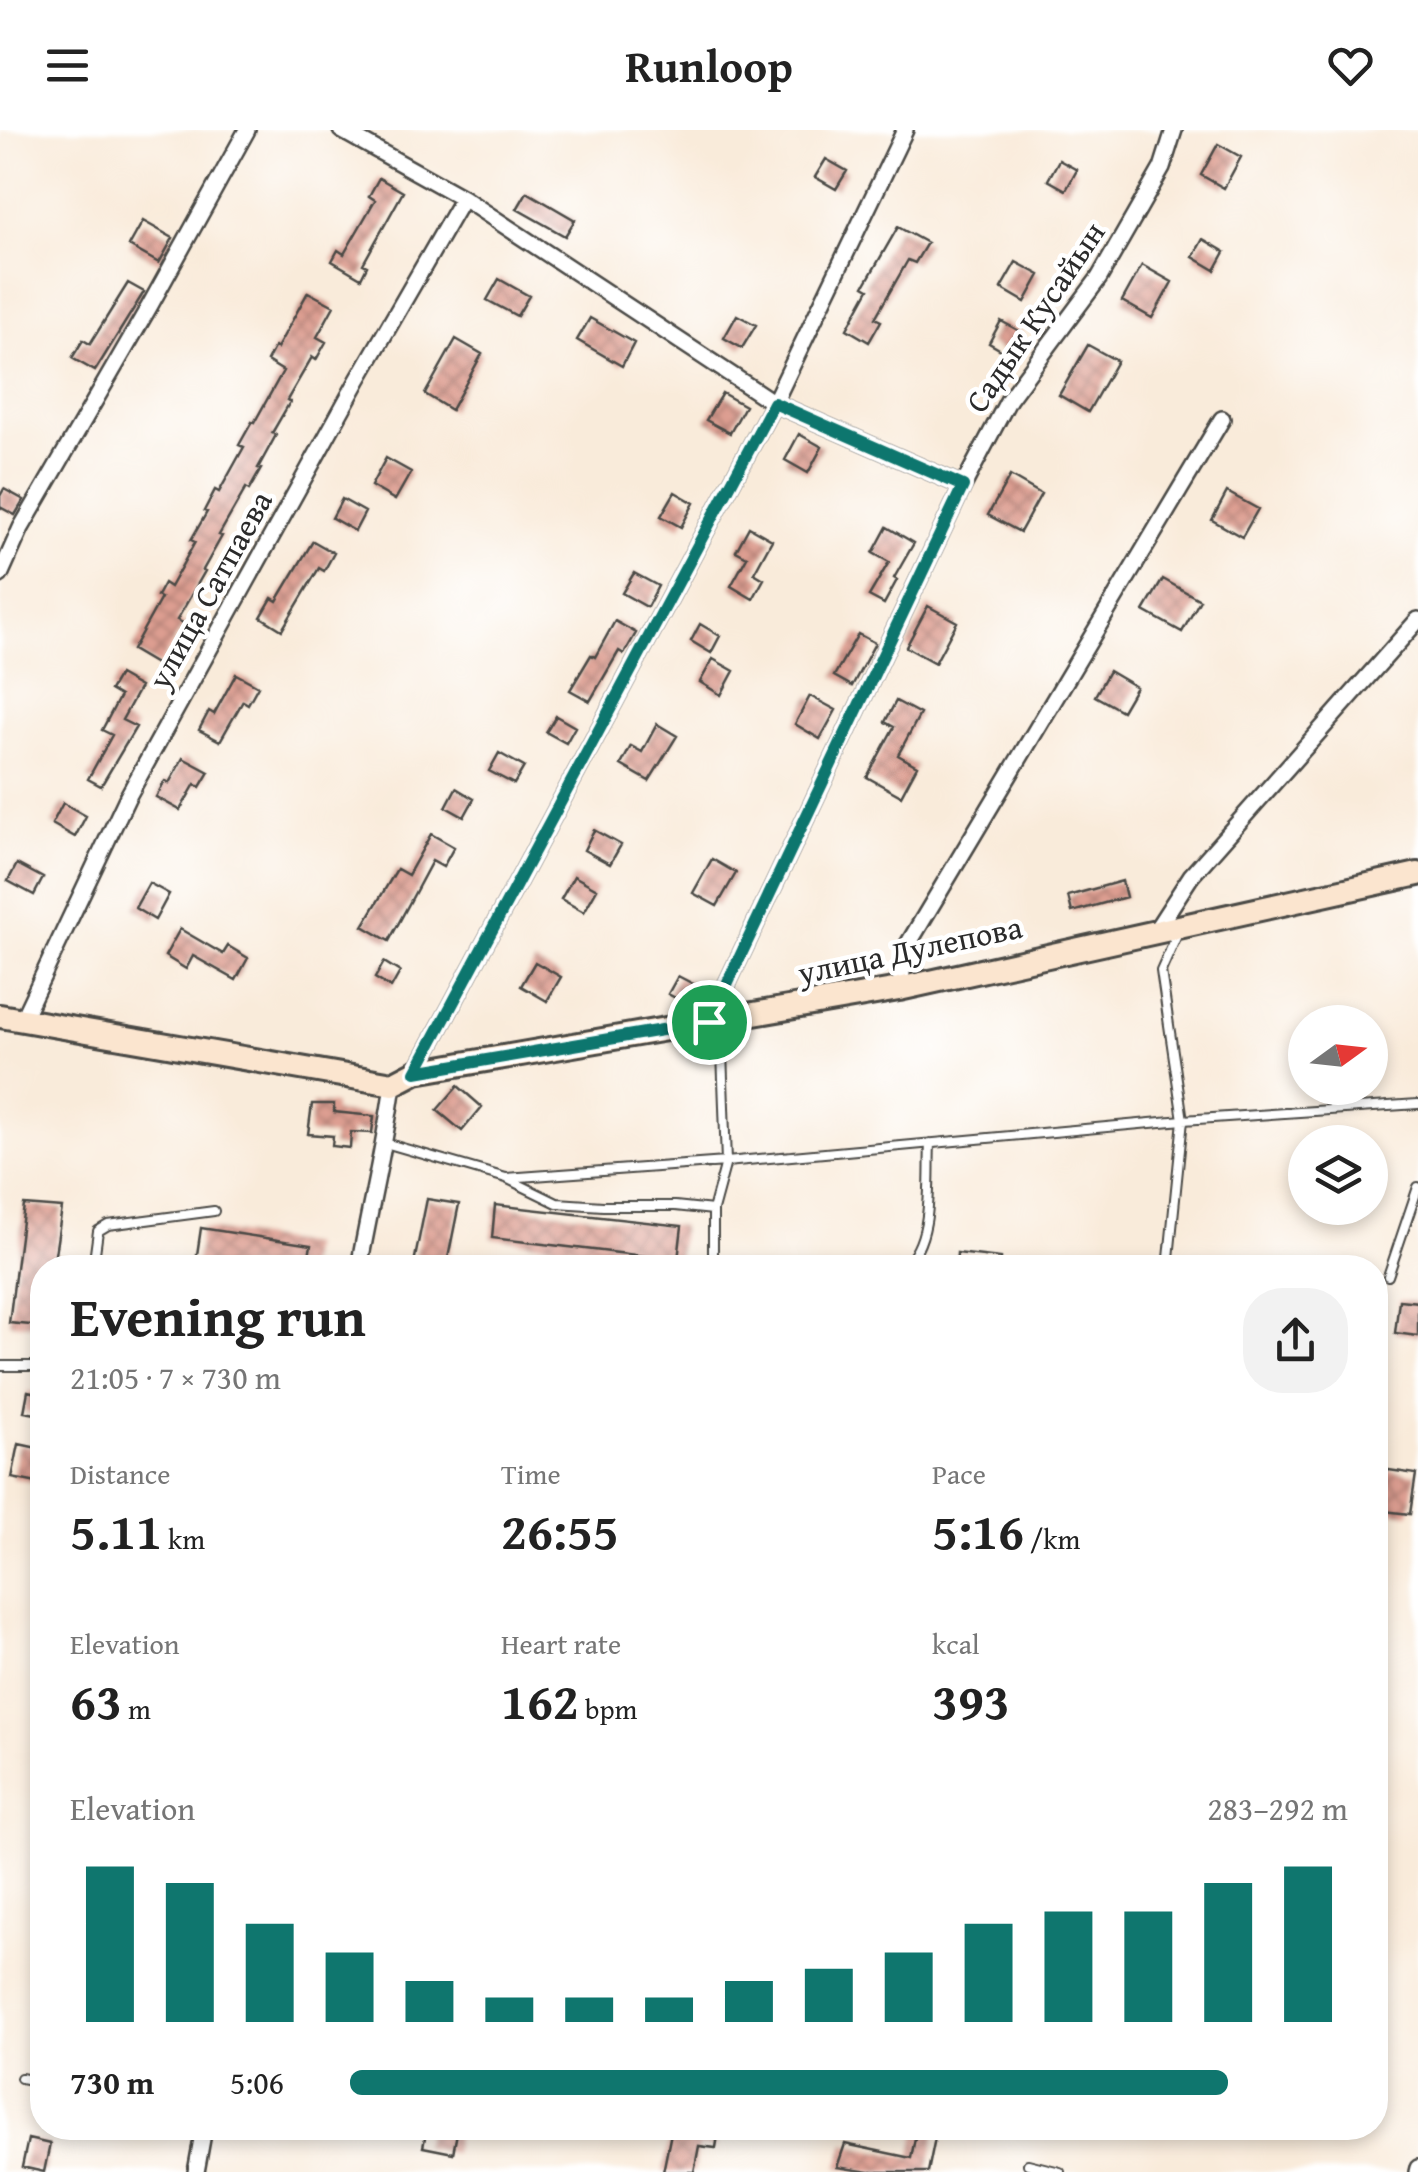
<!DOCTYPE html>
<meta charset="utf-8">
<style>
body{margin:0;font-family:"Gentium Book Plus",serif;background:#f2f2f2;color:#222;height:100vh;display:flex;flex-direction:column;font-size:38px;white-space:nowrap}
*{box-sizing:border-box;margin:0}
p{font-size:32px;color:#767676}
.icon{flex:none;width:55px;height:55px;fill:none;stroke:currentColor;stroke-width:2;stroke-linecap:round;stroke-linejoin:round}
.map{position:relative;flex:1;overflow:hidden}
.side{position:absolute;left:30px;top:1125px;width:1358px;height:885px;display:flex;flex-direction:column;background:#fff;border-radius:40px;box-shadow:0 5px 15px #0003}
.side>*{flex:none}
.needle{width:65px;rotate:75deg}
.controls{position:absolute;left:1288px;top:875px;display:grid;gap:20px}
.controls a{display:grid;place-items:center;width:100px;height:100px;border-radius:50%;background:#fff;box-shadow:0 5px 15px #0003;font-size:50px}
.pin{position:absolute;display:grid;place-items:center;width:85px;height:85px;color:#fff;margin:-42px;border:5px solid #fff;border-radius:50%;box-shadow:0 2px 10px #0007}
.round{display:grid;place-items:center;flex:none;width:105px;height:105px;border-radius:40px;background:#f2f2f2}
.overview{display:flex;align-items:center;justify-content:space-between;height:170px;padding:0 40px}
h1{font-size:55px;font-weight:700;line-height:75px}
.stats{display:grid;grid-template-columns:repeat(3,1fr);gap:15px;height:170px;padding:10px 40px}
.stats div{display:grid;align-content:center}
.stats b{font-size:50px;font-weight:700}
.stats small{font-size:28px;font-weight:400}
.stats p{font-size:28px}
.chart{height:280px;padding:20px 40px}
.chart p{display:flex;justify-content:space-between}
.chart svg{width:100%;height:180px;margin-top:10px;stroke:#0f766e;stroke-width:6}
ul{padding:0 40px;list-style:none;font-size:32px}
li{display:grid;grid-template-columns:160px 120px 1fr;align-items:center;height:75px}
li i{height:25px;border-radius:12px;background:#0f766e}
header{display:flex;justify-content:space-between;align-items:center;height:130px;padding:0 40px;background:#fff;font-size:45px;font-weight:700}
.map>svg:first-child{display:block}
</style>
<header><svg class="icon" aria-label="menu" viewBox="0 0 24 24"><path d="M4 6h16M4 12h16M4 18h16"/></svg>Runloop<svg class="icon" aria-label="heart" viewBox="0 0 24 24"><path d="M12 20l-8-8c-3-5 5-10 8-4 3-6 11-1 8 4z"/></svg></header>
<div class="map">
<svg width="1418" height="2042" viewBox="0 0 1418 2042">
<defs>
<pattern id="building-cross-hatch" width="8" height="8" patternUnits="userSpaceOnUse" patternTransform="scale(2.5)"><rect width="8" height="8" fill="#dd9e91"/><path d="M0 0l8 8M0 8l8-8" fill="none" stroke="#b38177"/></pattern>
</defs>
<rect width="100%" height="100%" fill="#fff"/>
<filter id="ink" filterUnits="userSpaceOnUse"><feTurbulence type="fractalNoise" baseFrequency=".01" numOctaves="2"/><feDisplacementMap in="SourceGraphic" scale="20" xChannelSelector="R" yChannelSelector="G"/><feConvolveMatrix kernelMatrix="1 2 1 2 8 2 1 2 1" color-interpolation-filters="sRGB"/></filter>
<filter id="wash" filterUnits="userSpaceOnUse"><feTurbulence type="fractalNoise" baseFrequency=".0048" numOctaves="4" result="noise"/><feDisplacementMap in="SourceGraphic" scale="40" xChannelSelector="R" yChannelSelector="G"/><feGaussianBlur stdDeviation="2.25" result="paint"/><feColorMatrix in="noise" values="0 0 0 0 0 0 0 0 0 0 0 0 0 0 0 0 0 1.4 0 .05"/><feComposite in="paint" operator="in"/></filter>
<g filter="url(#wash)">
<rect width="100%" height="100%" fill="#f9ebda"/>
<g id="blocks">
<!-- building -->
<path fill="url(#building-cross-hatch)" d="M1218 14 1241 27 1224 58 1201 45Z
M826 29 847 41 836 59 815 47Z
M1059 30 1077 40 1066 60 1048 50Z
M379 48 403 62 363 134 367 136 361 148 332 131 338 120 344 124 375 70 369 66Z
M527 62 575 90 565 106 517 79Z
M143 91 173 108 159 133 129 116Z
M898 97 927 113 915 133 908 130 875 188 881 191 869 212 847 199 869 159 864 156Z
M1203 109 1225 122 1215 140 1193 127Z
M1016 132 1040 145 1025 172 1001 158Z
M1142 135 1172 152 1152 188 1122 171Z
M499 149 529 166 517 186 487 170Z
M128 153 144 162 95 241 72 228 83 210 90 214Z
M308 162 334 176 317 207 326 212 316 230 312 227 287 270 290 272 272 303 276 305 258 338 261 339 249 360 246 358 219 405 222 406 203 440 205 441 177 490 185 494 159 536 132 520 161 468 157 466 164 453 170 457 195 412 191 410 207 382 204 381 215 360 219 362 244 317 239 315 252 292 254 293 283 241 267 231 275 216 277 218Z
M737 185 756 195 742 218 724 208Z
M590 188 634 213 622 236 577 210Z
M1001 191 1021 202 1008 224 989 213Z
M456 209 482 224 451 280 425 264Z
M1088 215 1117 231 1088 282 1059 265Z
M722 263 745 276 730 303 706 290Z
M799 304 822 317 808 343 785 330Z
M386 328 411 342 395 370 371 356Z
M1010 346 1041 364 1020 402 988 385Z
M4 359 24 370 15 385 0 377V366Z
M675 362 694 373 681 397 661 386Z
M1227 362 1258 379 1242 407 1212 390Z
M342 369 365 382 355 401 332 388Z
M749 397 772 410 754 443 764 449 753 469 731 456 747 427 736 421Z
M887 397 914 413 894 448 897 450 884 474 869 466 889 432 873 423Z
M313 411 334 423 324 441 319 438 282 500 261 487 272 468 277 471Z
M634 443 658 456 647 477 622 463Z
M1163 449 1200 470 1182 502 1144 481Z
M928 476 957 492 935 533 906 517Z
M615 491 636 503 624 524 619 521 590 571 570 560 591 525 595 527Z
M700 494 720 506 711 523 691 511Z
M858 504 875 513 852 556 834 546Z
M713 529 734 541 721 565 700 552Z
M1109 541 1136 557 1122 581 1095 566Z
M236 544 258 556 248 574 243 571 220 611 199 600 209 581 214 584Z
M119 545 140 557 122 590 136 597 101 656 88 649 112 605 102 600 120 566 110 560Z
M810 566 836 580 820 609 795 594Z
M896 571 920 584 898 625 917 636 901 666 867 647 894 597 885 592Z
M556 586 575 597 566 613 546 602Z
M657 594 677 606 649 651 621 635 631 616 642 622Z
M499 623 524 637 514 654 489 641Z
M183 628 209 642 200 657 195 654 180 680 156 667 165 651 169 653Z
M456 658 474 669 464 687 446 677Z
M63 673 86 686 75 707 52 694Z
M594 700 621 715 610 734 584 720Z
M431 704 454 717 443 737 432 731 389 811 363 796 397 739 408 745Z
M712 729 736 743 717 776 693 763Z
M17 734 43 748 34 765 8 751Z
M574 746 597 759 584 782 561 769Z
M1122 751 1126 767 1072 782 1068 766Z
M149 753 169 764 155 790 135 778Z
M180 799 223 824 228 816 248 828 236 850 193 826 186 839 165 826Z
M384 832 400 842 391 858 375 848Z
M535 832 561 847 547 871 521 856Z
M678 846 697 856 687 874 668 864Z
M458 956 482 977 462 1001 437 980Z
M312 974H334V982L374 986 372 1003 351 1002 350 1018 332 1016 333 1006 308 1004Z
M427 1069 459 1074 446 1138H413Z
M24 1075 62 1078 53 1138H42V1196L9 1193Z
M495 1075 682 1096 678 1130 492 1108Z
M201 1098 311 1115 307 1138H195Z
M957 1123 1001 1128V1138H956Z
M1399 1170 1418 1172V1206L1395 1203Z
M28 1261 42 1264V1285L24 1282Z
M19 1314 42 1319V1354L12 1348Z
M1375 1338 1416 1344 1410 1384 1375 1380Z
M427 1998H458L453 2023 423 2017Z
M672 1998H719L716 2018 699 2016 694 2042H663Z
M917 1998H937L928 2042H869L837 2037 845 2014 911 2028Z
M28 2009 50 2014 44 2042 22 2037Z"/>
</g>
</g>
<g filter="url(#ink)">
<use href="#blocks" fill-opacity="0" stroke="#4a4845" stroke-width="2.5"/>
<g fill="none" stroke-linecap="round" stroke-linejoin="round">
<!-- lane casing -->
<g stroke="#4a4845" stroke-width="12">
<path id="lane" d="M721 894 726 1032 713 1080V1125L721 1138
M385 1013 506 1048 726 1032 1183 990 1418 974
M508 1049 557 1073 603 1076H675L713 1080
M93 1138 98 1101 108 1095 214 1081
M903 1138C935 1111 928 1052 930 1013
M1168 1138 1183 990 1161 841 1178 803
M1388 1146 1418 1057
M0 1236H42
M21 1948 42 1952
M1028 2034 1060 2042"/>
</g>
<!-- street casing -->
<g stroke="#4a4845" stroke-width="20">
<path id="street" d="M341 0 463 68 774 273 963 356
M0 445 21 398 149 177 247 0
M1156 800 1191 746 1418 490
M899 859 907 816 1222 289
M23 888 127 668 358 250 463 68
M709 892 963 356 1009 269 1099 148 1162 38 1174 0
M416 942 774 273 905 0
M359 1138C370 1076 385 1016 393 954
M196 2042 204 1998
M1417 2042 1418 2038"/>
</g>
<!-- secondary casing -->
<g stroke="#4a4845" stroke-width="28">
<path id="secondary" d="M0 886 393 954 416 942 899 859 1418 744"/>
</g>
<!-- lane -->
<use href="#lane" stroke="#fff" stroke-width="8"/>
<!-- street -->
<use href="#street" stroke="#fff" stroke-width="15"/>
<!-- secondary -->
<use href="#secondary" stroke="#fbe5cf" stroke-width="22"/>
</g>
</g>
<g fill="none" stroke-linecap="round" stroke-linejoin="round" filter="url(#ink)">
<!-- route casing -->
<g stroke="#fff" stroke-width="20">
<path id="route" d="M774 273 963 356 709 892 416 942Z"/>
</g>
<!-- route -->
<use href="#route" stroke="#0f766e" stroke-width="12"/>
</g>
<g text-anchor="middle" stroke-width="9" stroke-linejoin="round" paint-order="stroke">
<!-- street labels -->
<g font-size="32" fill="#2b2b2b" stroke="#fff">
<text transform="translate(1035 187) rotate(-56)" y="11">Садык Кусайын</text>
<text transform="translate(210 460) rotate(-61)" y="11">улица Сатпаева</text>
<text transform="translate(910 820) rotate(-12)" y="11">улица Дулепова</text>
</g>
</g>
</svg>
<div class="controls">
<a><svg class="needle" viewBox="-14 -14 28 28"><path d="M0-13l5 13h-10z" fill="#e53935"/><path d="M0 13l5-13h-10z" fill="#767676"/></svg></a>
<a><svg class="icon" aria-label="layers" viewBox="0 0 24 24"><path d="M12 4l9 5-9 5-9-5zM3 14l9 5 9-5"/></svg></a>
</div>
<div class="pin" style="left:709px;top:892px;background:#1e9e55"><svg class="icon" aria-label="arrive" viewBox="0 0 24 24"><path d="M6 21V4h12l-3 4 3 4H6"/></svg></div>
<section class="side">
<div class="overview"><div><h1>Evening run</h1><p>21:05 · 7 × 730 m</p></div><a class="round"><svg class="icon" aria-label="share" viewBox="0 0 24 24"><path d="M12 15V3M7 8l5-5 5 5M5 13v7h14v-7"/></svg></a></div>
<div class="stats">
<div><p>Distance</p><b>5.11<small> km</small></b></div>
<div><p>Time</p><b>26:55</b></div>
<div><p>Pace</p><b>5:16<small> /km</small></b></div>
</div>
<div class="stats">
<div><p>Elevation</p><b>63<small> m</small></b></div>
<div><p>Heart rate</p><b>162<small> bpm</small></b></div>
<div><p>kcal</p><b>393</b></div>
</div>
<div class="chart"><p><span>Elevation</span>283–292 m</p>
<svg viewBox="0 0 160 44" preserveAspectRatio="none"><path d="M5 44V6M15 44V10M25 44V20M35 44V27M45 44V34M55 44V38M65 44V38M75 44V38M85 44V34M95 44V31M105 44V27M115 44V20M125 44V17M135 44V17M145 44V10M155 44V6"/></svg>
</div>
<ul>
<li><b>730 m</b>5:06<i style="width:88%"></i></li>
</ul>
</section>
</div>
